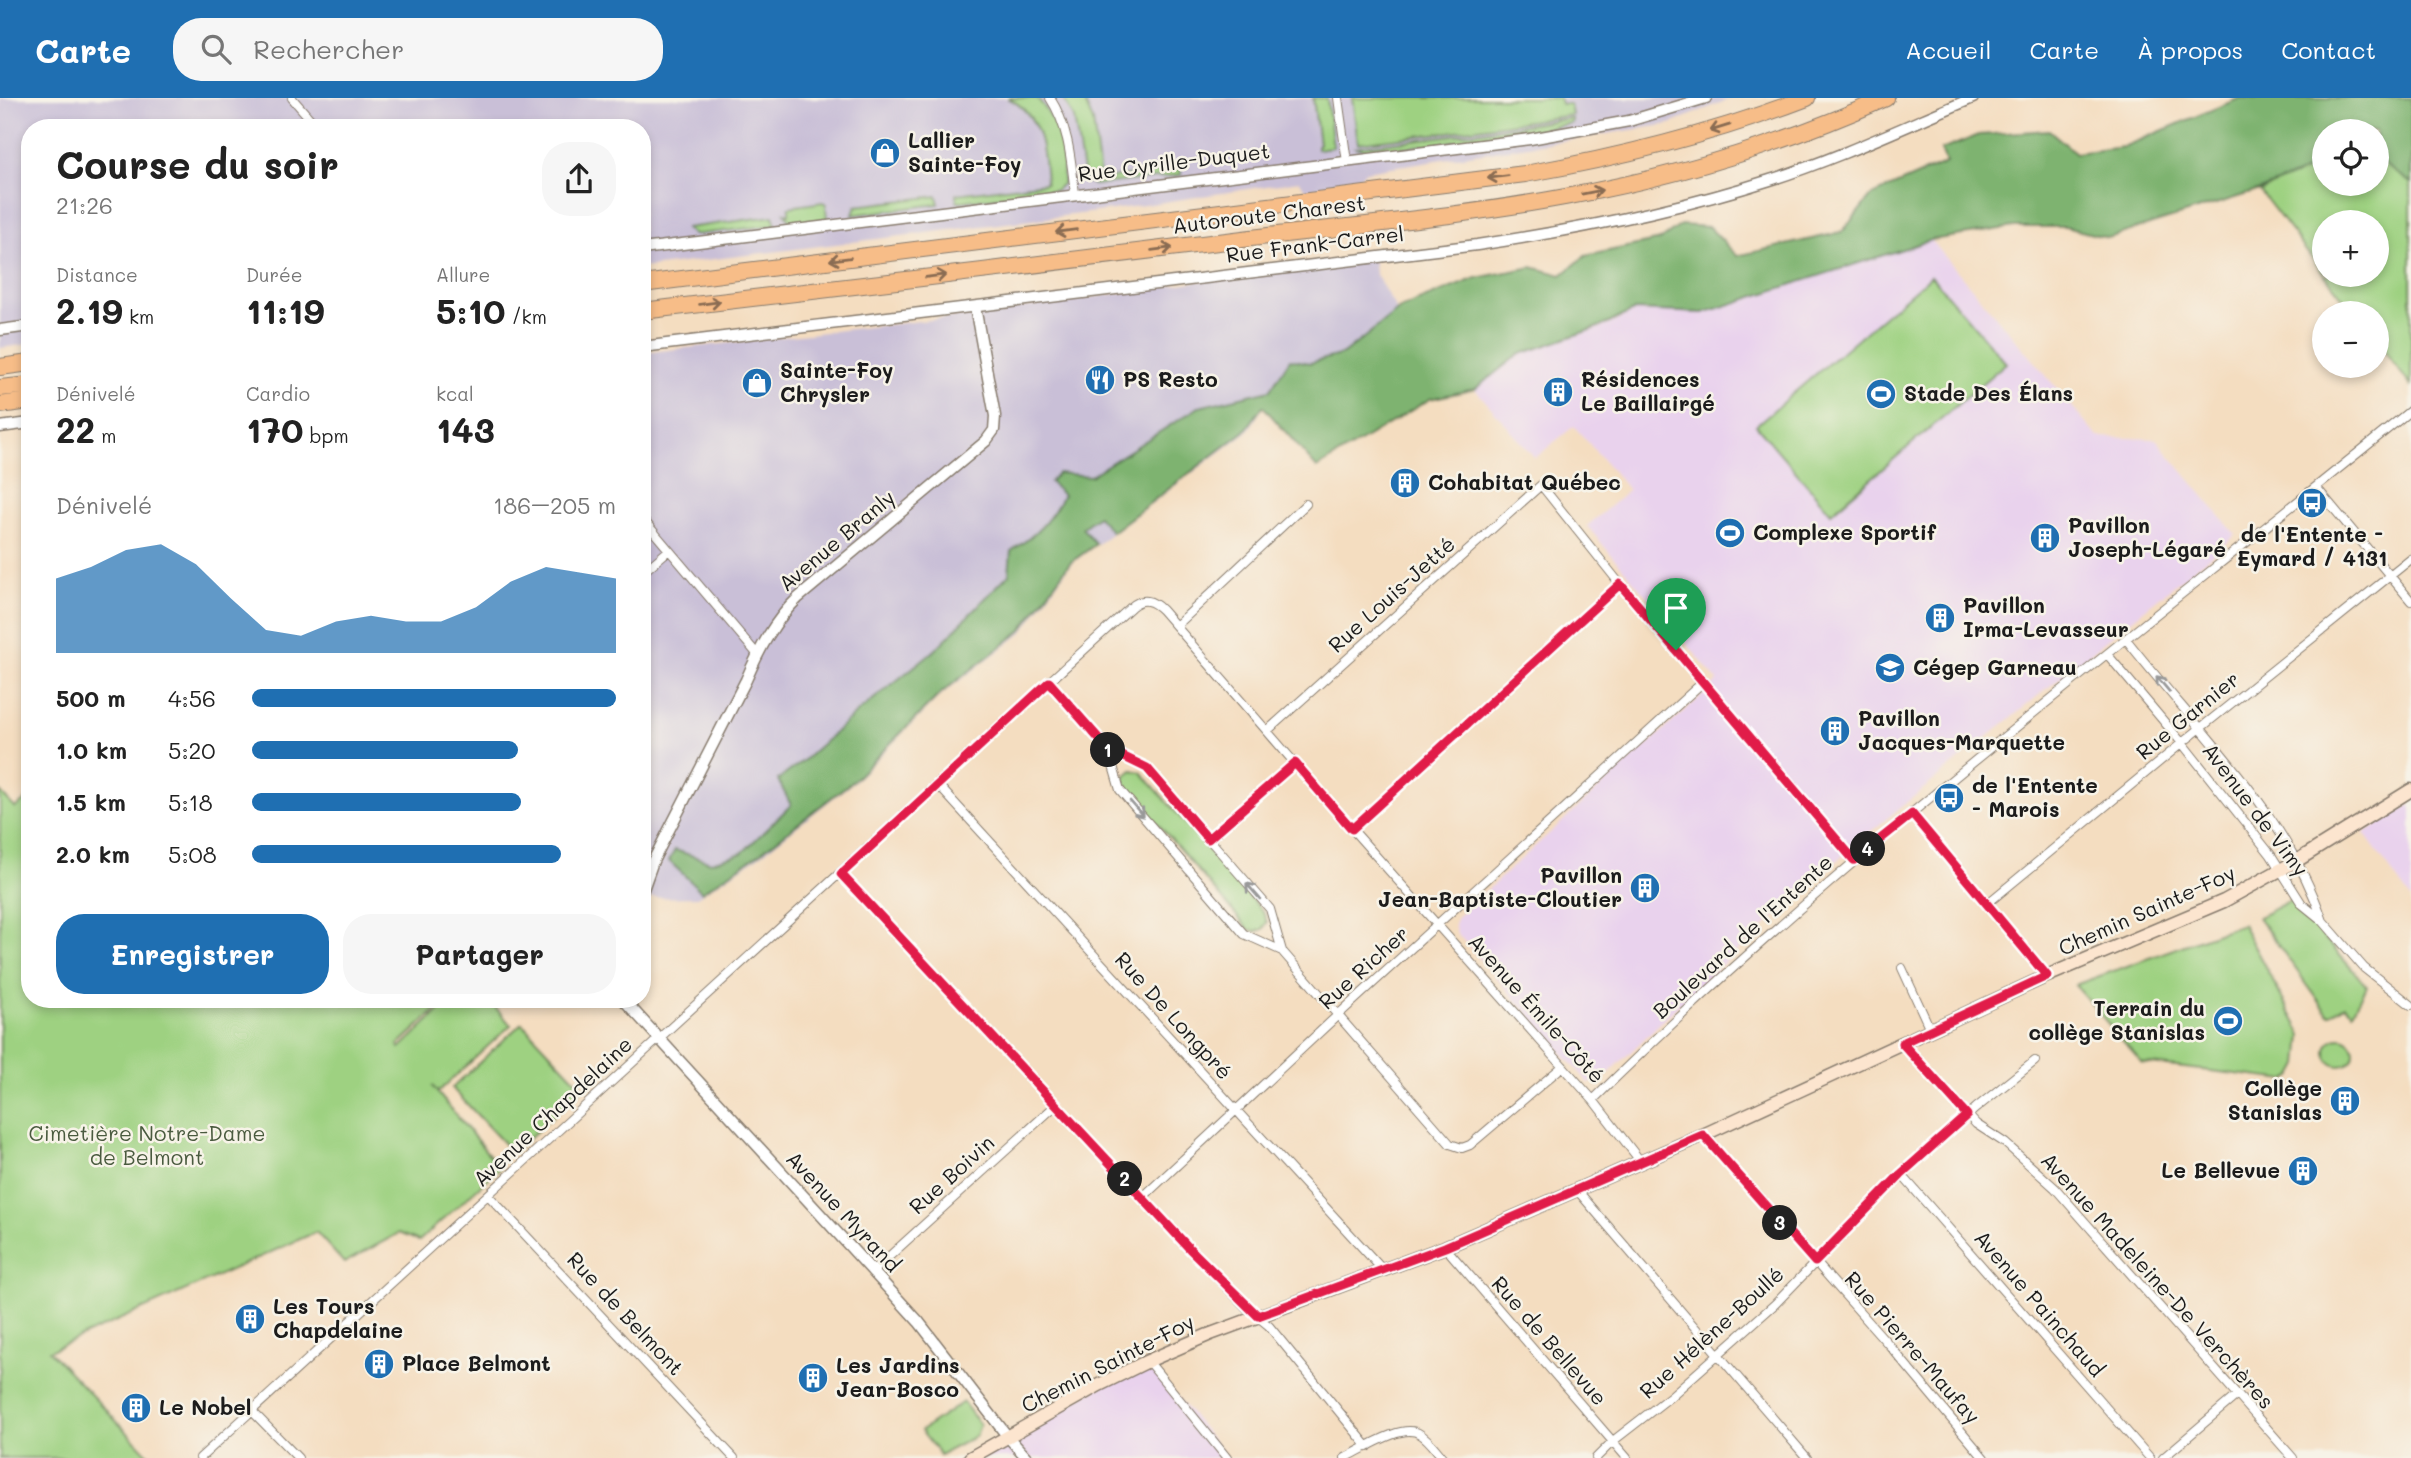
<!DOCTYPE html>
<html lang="fr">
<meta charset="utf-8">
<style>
body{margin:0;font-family:Mali,sans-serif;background:#f6f6f6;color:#222;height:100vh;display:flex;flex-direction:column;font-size:26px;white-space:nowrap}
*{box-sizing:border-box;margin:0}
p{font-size:23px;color:#767676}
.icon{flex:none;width:38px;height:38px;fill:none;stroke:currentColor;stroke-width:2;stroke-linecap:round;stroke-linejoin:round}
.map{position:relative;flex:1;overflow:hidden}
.sheet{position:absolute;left:21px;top:21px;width:630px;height:889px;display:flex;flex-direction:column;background:#fff;border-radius:28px;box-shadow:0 4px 10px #0003}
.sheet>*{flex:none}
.controls{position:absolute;left:2312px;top:21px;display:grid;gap:14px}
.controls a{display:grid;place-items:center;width:77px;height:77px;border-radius:50%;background:#fff;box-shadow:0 4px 10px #0003;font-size:35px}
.pin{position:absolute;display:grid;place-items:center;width:60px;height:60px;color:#fff;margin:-72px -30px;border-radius:50% 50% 50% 0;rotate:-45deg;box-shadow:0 0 7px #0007}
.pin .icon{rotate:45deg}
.km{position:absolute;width:35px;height:35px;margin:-18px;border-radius:50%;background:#222;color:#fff;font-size:19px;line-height:35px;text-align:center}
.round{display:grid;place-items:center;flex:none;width:74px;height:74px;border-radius:28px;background:#f6f6f6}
.headline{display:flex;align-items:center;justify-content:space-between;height:119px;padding:0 35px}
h1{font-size:38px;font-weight:700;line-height:52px}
.stats{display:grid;grid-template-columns:repeat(3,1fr);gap:10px;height:119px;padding:7px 35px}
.stats div{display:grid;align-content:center}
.stats b{font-size:35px;font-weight:700}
.stats small{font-size:19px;font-weight:400}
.stats p{font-size:19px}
.chart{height:196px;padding:14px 35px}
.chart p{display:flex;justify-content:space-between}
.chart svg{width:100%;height:126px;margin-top:7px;fill:#1f6fb2;opacity:.7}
.primary-button{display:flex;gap:14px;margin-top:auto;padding:14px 35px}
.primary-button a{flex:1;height:80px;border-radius:28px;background:#1f6fb2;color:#fff;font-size:28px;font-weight:700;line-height:80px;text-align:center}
.primary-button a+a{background:#f6f6f6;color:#222}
ul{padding:0 35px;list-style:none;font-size:23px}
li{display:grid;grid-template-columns:112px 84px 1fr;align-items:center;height:52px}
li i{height:18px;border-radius:9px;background:#1f6fb2}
header{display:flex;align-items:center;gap:42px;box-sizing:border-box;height:98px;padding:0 35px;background:#1f6fb2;color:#fff}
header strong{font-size:33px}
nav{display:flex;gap:38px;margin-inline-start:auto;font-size:24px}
.search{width:490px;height:63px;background:#f6f6f6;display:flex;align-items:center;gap:18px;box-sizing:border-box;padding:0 24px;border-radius:28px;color:#767676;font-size:26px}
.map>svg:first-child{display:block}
</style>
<header>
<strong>Carte</strong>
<div class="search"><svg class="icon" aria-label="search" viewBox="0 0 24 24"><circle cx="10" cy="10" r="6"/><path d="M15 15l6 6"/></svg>Rechercher</div>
<nav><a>Accueil</a><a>Carte</a><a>À propos</a><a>Contact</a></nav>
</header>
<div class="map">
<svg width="2411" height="1360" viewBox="0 0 2411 1360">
<rect width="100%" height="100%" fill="#f7f3e8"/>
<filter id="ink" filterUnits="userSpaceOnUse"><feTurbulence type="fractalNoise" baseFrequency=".0143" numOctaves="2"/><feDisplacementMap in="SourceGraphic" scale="14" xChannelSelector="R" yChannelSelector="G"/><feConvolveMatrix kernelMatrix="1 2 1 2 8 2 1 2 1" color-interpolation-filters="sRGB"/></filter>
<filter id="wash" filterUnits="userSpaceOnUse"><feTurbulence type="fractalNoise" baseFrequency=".00686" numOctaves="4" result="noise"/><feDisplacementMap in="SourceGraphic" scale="28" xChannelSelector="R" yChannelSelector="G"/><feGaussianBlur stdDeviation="1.57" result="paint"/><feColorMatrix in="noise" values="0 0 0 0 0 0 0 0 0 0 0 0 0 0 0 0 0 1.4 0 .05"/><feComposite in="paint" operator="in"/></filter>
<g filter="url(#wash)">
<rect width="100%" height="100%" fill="#f4ddc0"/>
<!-- built -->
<path fill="#e9d2ed" d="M1931 142 2098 339 2156 341 2236 437 1858 744 1695 891 1601 983 1589 985 1456 834 1454 826 1457 819 1718 583 1587 428 1629 392 1574 328 1535 360 1475 291 1518 257 1608 227 1635 213 1703 215Z
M2411 706V801L2364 735Z
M1148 1263 1227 1360H970Z"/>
<!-- industrial -->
<path fill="#c9bfd7" d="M0 0H1732L1670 26 1366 73 1322 111 1299 83 1112 112 642 170V30H30V246L0 250Z
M1373 157 1375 175 1397 213 1414 254 1263 310 1247 334 1071 466 1022 535 941 597 855 683 761 757 697 799 642 800V255L981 216Z"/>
<!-- green -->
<path fill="#9ed181" stroke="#5d764e" stroke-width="2" d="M1008 0H1037C1058 22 1065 55 1063 85L1056 92 957 104 956 96 1046 85C1044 51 1041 17 1008 0Z
M1063 0H1083L1093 23 1100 78 1084 80 1074 20Z
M1313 0H1327L1333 49 1317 51V47L1319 46Z
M1352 0H1559L1561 6H1570L1572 17 1458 33 1358 45Z
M1572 20V25L1527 34 1368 54 1356 49 1477 34Z
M2377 52 2411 62V288L2377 243 2376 215H2355L2325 177H2376V124H2324V176L2260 93 2324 63V86H2376Z
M1181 71V77L1094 87 1086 83Z
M937 98 939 106 853 117 856 108Z
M823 104 826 106 827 121 791 126 785 115 789 116V109Z
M773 118 776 127 693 137 686 130Z
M1931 178 2006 265 1831 415 1756 327Z
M1132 672 1141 674 1263 814 1267 824 1263 831 1255 834 1248 831 1128 691 1124 686V679Z
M0 694 15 710 30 699V901H448L398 947 400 950 452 901H488L511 927 438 994 432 988 500 1070 419 1143 399 1135 344 1165 316 1134 49 1253 152 1360H0Z
M2291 802 2367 888 2353 914 2345 907 2329 917 2258 819Z
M2242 826 2302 937 2299 967 2293 978 2287 982 2142 965 2075 887Z
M522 925 583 990 513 1055 452 990Z
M2326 954a14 14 0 1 1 28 0a14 14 0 1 1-28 0Z
M963 1304 980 1327 976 1338 940 1357 921 1333Z"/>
<!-- forest -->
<path fill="#7eb36f" stroke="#4d6846" stroke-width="2" d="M2240 0H2411V85L2377 62 2376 33H2324V66L2257 93 2108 140 2065 129H2014L1931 142 1703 215 1635 212 1607 226 1518 257 1475 291 1430 301 1317 370 1263 308 1245 333 1112 434 1098 418 1082 430 1096 446 1070 465 1021 533 940 596 854 682 759 756 702 794 669 763 675 752 711 764 742 755 791 707 778 682 803 663 860 612 936 551 1009 476 1011 453C1035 438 1051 422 1063 397L1050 384 1058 375 1090 378 1199 309 1270 292 1290 261 1310 265 1343 256 1401 210 1476 180 1532 169 1562 177 1585 158 1660 142 1681 127 1709 129 1737 158 1842 134 1872 97 1946 65 1941 52 1979 37 2049 32 2076 55 2123 49Z"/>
</g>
<g filter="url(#ink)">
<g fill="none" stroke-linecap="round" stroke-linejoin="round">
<!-- minor casing -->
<g stroke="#887c6e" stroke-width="10">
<path id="minor" d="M292 0 318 30
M1050 0C1069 29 1071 62 1075 96
M1338 0 1347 64
M2316 389 2411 503
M642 420 757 556
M642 475 669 452
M1176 528 1306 406
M2126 541C2196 631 2286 713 2323 823
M2107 556 2182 645 2271 757 2302 806 2323 823 2364 870 2411 907
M1049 584 1108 651 1120 692 1244 836 1282 853
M1267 633 1541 387 1620 486 1854 762
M1108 651 1147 670 1270 811 1282 853 1450 1046 1462 1050 1470 1047 1563 968
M938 687 1382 1171
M1912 716 2047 878
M1352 731 1620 486
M1208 741 1295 665
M841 776 1190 1151 1247 1210 1269 1228 1368 1349
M1988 805 2182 645 2411 461
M1902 870 1930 931
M1902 945 1976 1026 2005 1045 2055 1090 2293 1360
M1593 1002C1847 751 2135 537 2411 312
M1703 1037 1890 1248 1984 1360
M1901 1076 2150 1360
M1577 1092 1807 1360
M488 1097 734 1360
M1143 1099 1338 917 1703 584
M1445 1149 1627 1360
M872 1174 1056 1007
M1148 1263 1227 1360
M252 1313 298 1360
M200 1360 1131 509C1143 499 1152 502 1162 512L1352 731 1593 1002 1641 1064
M1345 1360C1362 1352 1403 1324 1420 1336 1429 1341 1436 1352 1443 1360
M1596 1360 1613 1343 1671 1298 1775 1206 1901 1076 1976 1010 2035 963
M2163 1360 2237 1297"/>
</g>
<!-- tertiary casing -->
<g stroke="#887c6e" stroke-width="13">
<path id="tertiary" d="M642 151 1530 41 1629 23 1706 0
M0 232 30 228
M642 249 1477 147C1577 132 1674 113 1770 82 1839 60 1906 28 1973 0
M0 329 30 325
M642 794 653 763 746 582C759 552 774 523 798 500L986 343 994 332 995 318 975 209
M623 901 919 1224 1008 1339 1027 1360"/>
</g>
<!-- secondary casing -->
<g stroke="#887c6e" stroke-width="15">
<path id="secondary" d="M970 1360 1099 1287 1148 1263 1208 1237 1445 1149 1703 1037 2047 878 2224 803 2298 762 2411 692"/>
</g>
<!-- motorway casing -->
<g stroke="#887c6e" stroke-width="18">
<path id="motorway" d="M642 186 1525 76C1621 59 1716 35 1807 0
M642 213C842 190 1043 166 1243 141 1350 128 1458 119 1565 99 1675 79 1784 46 1886 0
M0 269 30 265
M0 290 30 287
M0 307 30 303"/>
</g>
<!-- minor -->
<use href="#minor" stroke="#fff" stroke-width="8"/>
<!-- tertiary -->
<use href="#tertiary" stroke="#fff" stroke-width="10"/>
<!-- secondary -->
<use href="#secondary" stroke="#fce5cf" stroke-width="12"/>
<!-- motorway -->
<use href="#motorway" stroke="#f7bd88" stroke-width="16"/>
</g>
<!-- one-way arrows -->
<defs><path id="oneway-shaft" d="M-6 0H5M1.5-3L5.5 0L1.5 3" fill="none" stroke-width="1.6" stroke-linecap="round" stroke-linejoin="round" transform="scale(1.75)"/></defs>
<g stroke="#8a6c52">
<use href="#oneway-shaft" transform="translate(1720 30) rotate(163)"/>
<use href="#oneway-shaft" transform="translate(1498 79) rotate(173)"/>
<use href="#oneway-shaft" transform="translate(1592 94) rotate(-11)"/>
<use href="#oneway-shaft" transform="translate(1066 133) rotate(173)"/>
<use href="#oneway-shaft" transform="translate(1162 151) rotate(-7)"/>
<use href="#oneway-shaft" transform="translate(840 161) rotate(173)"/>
<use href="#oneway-shaft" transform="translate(936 178) rotate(-7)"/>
<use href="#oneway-shaft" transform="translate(710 205) rotate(-7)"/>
</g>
<g stroke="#999">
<use href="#oneway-shaft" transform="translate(2163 586) rotate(-130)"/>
<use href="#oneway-shaft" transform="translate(1137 711) rotate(49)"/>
<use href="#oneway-shaft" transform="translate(1253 793) rotate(-131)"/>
</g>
</g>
<g fill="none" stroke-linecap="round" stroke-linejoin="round" filter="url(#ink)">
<!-- route casing -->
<g stroke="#fff" stroke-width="14">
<path id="route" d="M1620 486 1854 762 1912 716 2047 878 1902 945 1967 1017 1901 1076 1815 1164 1703 1037 1445 1149 1258 1218 1190 1151 841 776 1049 584 1108 651 1147 670 1208 741 1295 665 1352 731Z"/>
</g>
<!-- route -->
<use href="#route" stroke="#e11d48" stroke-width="9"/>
</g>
<!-- icons -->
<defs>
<g id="shop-disc" transform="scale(1.575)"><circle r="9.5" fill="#1f6fb2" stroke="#f7f3e8"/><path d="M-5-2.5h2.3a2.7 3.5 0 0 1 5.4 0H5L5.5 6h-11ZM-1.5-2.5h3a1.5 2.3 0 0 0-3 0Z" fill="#fff"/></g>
<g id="restaurant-disc" transform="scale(1.575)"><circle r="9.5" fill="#1f6fb2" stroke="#f7f3e8"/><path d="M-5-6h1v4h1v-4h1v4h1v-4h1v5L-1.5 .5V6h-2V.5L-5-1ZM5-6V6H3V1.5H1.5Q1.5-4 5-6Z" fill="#fff"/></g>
<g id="building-disc" transform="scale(1.575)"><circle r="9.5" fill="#1f6fb2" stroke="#f7f3e8"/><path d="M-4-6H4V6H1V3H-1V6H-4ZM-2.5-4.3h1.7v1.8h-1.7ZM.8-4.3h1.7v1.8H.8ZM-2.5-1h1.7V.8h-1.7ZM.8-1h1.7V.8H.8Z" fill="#fff"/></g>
<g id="stadium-disc" transform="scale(1.575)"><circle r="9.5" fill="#1f6fb2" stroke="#f7f3e8"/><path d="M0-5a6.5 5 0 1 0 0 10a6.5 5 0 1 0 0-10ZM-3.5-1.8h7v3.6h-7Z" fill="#fff"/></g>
<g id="bus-disc" transform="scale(1.575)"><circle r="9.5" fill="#1f6fb2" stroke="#f7f3e8"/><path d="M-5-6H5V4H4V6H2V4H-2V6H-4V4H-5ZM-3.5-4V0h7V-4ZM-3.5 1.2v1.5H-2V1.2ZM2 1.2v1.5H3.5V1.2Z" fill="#fff"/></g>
<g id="university-disc" transform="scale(1.575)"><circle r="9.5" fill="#1f6fb2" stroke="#f7f3e8"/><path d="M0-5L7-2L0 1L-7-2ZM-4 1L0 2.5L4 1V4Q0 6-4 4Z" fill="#fff"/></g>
</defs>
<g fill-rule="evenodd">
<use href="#shop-disc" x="885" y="55"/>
<use href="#restaurant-disc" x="1100" y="282"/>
<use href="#shop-disc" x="757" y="285"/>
<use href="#building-disc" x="1558" y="294"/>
<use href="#stadium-disc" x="1881" y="296"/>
<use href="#building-disc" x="1405" y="385"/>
<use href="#bus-disc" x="2312" y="405"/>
<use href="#stadium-disc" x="1730" y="435"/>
<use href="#building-disc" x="2045" y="440"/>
<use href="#building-disc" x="1940" y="520"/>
<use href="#university-disc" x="1890" y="570"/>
<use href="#building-disc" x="1835" y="633"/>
<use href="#bus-disc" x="1949" y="700"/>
<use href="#building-disc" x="1645" y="790"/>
<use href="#stadium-disc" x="2228" y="923"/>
<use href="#building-disc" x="2345" y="1003"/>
<use href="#building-disc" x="2303" y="1073"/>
<use href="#building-disc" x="250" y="1221"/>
<use href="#building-disc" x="379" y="1266"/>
<use href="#building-disc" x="813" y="1280"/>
<use href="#building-disc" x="136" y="1310"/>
</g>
<g text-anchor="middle" stroke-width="5" stroke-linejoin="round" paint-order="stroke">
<!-- poi labels -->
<g font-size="21" font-weight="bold" fill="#1c1c1c" stroke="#f7f3e8" text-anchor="start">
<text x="908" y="50">Lallier<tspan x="908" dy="24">Sainte-Foy</tspan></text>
<text x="780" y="280">Sainte-Foy<tspan x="780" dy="24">Chrysler</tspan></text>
<text x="1123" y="289">PS Resto</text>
<text x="1581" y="289">Résidences<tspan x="1581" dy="24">Le Baillairgé</tspan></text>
<text x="1904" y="303">Stade Des Élans</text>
<text x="1428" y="392">Cohabitat Québec</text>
<text x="2068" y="435">Pavillon<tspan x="2068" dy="24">Joseph-Légaré</tspan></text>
<text x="1753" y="442">Complexe Sportif</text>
<text x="2312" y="444" text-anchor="middle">de l'Entente -<tspan x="2312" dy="24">Eymard / 4131</tspan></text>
<text x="1963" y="515">Pavillon<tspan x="1963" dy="24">Irma-Levasseur</tspan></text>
<text x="1913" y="577">Cégep Garneau</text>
<text x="1858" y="628">Pavillon<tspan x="1858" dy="24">Jacques-Marquette</tspan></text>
<text x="1972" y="695">de l'Entente<tspan x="1972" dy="24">- Marois</tspan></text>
<text x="1622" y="785" text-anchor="end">Pavillon<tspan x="1622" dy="24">Jean-Baptiste-Cloutier</tspan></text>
<text x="2205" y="918" text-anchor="end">Terrain du<tspan x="2205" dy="24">collège Stanislas</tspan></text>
<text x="2322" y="998" text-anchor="end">Collège<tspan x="2322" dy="24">Stanislas</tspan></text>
<text x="2280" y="1080" text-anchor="end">Le Bellevue</text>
<text x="273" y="1216">Les Tours<tspan x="273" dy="24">Chapdelaine</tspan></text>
<text x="402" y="1273">Place Belmont</text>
<text x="836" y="1275">Les Jardins<tspan x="836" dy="24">Jean-Bosco</tspan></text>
<text x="159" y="1317">Le Nobel</text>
</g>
<!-- street labels -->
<g font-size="21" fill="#1c1c1c" stroke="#f7f3e8">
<text transform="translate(1174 65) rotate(-7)" y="7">Rue Cyrille-Duquet</text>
<text transform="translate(1269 117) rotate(-7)" y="7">Autoroute Charest</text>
<text transform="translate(1315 147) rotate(-7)" y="7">Rue Frank-Carrel</text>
<text transform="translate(837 443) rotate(-40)" y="7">Avenue Branly</text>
<text transform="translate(1392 497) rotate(-42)" y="7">Rue Louis-Jetté</text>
<text transform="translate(2188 618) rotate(-39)" y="7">Rue Garnier</text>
<text transform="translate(2255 712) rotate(53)" y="7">Avenue de Vimy</text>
<text transform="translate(2147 813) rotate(-24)" y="7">Chemin Sainte-Foy</text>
<text transform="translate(1743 839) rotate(-42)" y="7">Boulevard de l'Entente</text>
<text transform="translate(1364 870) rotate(-42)" y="7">Rue Richer</text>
<text transform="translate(1536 911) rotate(48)" y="7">Avenue Émile-Côté</text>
<text transform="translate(1173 918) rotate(48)" y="7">Rue De Longpré</text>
<text transform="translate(553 1014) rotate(-43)" y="7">Avenue Chapdelaine</text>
<text transform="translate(952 1077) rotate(-42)" y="7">Rue Boivin</text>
<text transform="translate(843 1114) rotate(47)" y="7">Avenue Myrand</text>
<text transform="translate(2157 1183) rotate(48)" y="7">Avenue Madeleine-De Verchères</text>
<text transform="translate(2039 1206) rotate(49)" y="7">Avenue Painchaud</text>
<text transform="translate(625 1216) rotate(47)" y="7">Rue de Belmont</text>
<text transform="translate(1712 1235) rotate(-42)" y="7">Rue Hélène-Boullé</text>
<text transform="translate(1549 1243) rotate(49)" y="7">Rue de Bellevue</text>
<text transform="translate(1912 1250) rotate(49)" y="7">Rue Pierre-Maufay</text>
<text transform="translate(1108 1266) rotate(-27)" y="7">Chemin Sainte-Foy</text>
</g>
<!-- park labels -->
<g font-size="21" fill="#4a5b3f" stroke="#f7f3e8">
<text x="147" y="1043">Cimetière Notre-Dame<tspan x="147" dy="24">de Belmont</tspan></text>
</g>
</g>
</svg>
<div class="controls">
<a><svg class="icon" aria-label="locate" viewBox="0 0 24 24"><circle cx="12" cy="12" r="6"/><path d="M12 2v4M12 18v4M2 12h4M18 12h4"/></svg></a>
<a>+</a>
<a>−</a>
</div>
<div class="pin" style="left:1676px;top:552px;background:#1e9e55"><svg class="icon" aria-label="arrive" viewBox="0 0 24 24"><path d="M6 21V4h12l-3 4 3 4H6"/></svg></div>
<b class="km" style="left:1108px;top:652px">1</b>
<b class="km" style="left:1125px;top:1081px">2</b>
<b class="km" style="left:1780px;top:1125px">3</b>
<b class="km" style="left:1868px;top:751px">4</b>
<section class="sheet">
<div class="headline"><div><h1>Course du soir</h1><p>21:26</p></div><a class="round"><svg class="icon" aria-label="share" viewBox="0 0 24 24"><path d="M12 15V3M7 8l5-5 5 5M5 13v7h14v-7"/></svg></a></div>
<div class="stats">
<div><p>Distance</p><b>2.19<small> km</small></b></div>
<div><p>Durée</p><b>11:19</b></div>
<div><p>Allure</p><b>5:10<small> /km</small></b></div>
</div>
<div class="stats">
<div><p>Dénivelé</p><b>22<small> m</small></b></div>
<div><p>Cardio</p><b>170<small> bpm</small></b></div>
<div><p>kcal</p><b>143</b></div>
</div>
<div class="chart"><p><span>Dénivelé</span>186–205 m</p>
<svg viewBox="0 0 160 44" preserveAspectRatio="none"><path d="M0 44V18L10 14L20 8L30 6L40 13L50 25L60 36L70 38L80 33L90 31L100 33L110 33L120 28L130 19L140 14L150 16L160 18V44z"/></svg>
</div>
<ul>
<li><b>500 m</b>4:56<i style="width:100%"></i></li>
<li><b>1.0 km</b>5:20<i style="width:73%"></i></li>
<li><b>1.5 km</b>5:18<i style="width:74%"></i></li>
<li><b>2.0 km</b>5:08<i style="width:85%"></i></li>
</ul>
<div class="primary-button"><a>Enregistrer</a><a>Partager</a></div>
</section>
</div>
